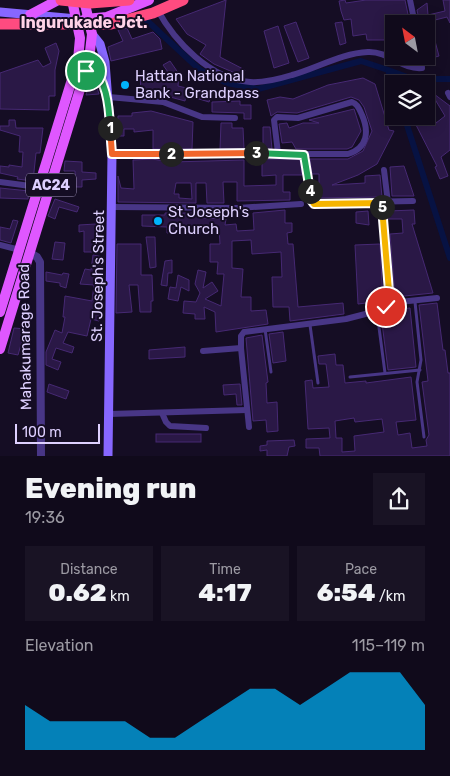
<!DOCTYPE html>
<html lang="en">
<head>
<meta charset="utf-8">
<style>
  :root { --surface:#100a1b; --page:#191324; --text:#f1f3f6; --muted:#9c9aa3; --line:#302b3a; --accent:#00b4fb }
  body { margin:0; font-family:Rubik,sans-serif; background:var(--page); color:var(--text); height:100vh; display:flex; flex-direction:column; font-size:19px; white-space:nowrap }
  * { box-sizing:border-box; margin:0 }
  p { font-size:16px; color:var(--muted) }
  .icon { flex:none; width:28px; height:28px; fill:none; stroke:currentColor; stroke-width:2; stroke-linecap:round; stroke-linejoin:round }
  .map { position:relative; height:456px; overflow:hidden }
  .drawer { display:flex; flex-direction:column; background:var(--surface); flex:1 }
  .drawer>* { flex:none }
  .needle { width:32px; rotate:328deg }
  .tools { position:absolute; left:385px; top:15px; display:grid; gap:10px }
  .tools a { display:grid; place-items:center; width:50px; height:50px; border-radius:0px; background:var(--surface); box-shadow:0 2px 12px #0003,0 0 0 1px var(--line); font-size:25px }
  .scale { position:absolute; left:15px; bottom:12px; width:85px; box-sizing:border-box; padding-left:5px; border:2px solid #ded0ff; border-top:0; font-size:14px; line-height:18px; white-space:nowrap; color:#ded0ff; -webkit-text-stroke:4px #150d24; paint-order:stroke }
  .pin { position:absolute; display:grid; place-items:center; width:42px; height:42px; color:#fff; margin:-21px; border:2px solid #fff; border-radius:50%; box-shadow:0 1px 5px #0007 }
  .km { position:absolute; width:25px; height:25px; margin:-12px; border-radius:50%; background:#222; color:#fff; font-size:14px; line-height:25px; text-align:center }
  .round { display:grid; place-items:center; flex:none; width:52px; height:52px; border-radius:0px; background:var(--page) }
  .overview { display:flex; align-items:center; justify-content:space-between; height:85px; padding:0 25px }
  h1 { font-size:28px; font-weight:800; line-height:38px }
  .metrics { display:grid; grid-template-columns:repeat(3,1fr); gap:8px; height:85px; padding:5px 25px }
  .metrics div { display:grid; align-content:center; border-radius:0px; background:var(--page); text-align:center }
  .metrics b { font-size:25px; font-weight:800 }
  .metrics small { font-size:14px; font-weight:400 }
  .metrics p { font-size:14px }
  .chart { height:140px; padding:10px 25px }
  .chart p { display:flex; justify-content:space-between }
  .chart svg { width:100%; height:90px; margin-top:5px; fill:var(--accent); opacity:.7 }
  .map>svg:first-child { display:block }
</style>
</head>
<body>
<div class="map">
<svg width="450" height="456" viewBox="0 0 450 456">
  <rect width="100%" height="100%" fill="#150d24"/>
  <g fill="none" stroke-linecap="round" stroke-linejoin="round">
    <g stroke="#071243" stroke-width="6">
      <polyline points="141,15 200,70 227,83 258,89 361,61 388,70 394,87"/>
      <polyline points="388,70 413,79 450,79"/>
      <polyline points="404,116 450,258"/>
    </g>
  </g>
  <g fill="#2a1846" stroke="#462973" fill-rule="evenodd">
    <polygon points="226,0 220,57 245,70 242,76 214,64 200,54 206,45 187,34 176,19"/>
    <polygon points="345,0 346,3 366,0 405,0 410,24 394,24 394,29 385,30 386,40 367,40 366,34 353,36 351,19 344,20 341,11 339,1"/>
    <polygon points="443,0 450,0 450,23 447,17 435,20 435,28 426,28 426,24 420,24 417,10 427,3 428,15 445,11"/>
    <polygon points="296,22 309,58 298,62 284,26"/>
    <polygon points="342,22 346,43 340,45 335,23"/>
    <polygon points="278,26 289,63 274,68 264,31"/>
    <polygon points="127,28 132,39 153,32 160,39 162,49 111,61 108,47 123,41 118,30"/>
    <polygon points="435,41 439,56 428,59 426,43"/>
    <polygon points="56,43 59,51 55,70 55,96 49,96 49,110 0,109 0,73 38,60 43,67 51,63 45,48"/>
    <polygon points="170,61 179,74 178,86 212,94 209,102 186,95 185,101 159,94 160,91 141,92 140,75 168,72 163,65"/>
    <polygon points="92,74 99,94 86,95"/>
    <polygon points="363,78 375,84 389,130 394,131 377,164 358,175 332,185 365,183 365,176 380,175 382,197 316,198 314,184 319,184 319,174 312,174 310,159 348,159 363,151 372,131 364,107 359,100 351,97 297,113 277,112 271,116 267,100 280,97 293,99 328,85"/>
    <polygon points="430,91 450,106 450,150 441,157 448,176 440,179 435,167 437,166 414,121 434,115 436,123 445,116"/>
    <polygon points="240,101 240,105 251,105 251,119 244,119 244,113 212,112 212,102"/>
    <polygon points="354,109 361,131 352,147 347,149 296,149 292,142 282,143 279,124 287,123 289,128 303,123 319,123 309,120"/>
    <polygon points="151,111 193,122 192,149 153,149 153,130 134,132 134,129 124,129 124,136 117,136 118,116 132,116 132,113"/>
    <polygon points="9,120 15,120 16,128 43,128 40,153 36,153 33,181 17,179 18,177 0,173 0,166 9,167 9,165 22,167 23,152 19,152 20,136 0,130 0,126 9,126"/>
    <polygon points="221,123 232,123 232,128 243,128 244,149 220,149"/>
    <polygon points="263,127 270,127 272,149 263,149"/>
    <path d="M152,159L171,162L244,160V186L276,185V175L262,176V159H300L302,175H283V192H290V200L237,201V182H223L224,203H207L206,183H196V203L118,202V176L121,188L134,189L133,160ZM176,183H191L192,199L179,198V194H174Z"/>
    <polygon points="65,161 82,162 82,172 96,173 96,179 82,180 82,187 76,187 75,171 64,171"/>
    <polygon points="404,166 414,196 392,196 390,167"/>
    <polygon points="0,188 29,191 28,199 0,198"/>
    <polygon points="55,199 79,207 77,212 59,207 55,219 48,216"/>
    <polygon points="285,210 285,223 292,223 292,232 287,233 288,244 293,244 298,307 343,303 344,314 290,321 289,307 273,307 272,277 282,277 281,252 252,254 251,240 232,241 232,268 243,269 241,297 251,297 251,311 266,310 268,324 216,332 215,312 204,307 205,319 195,319 195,314 183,313 184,301 196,302 200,293 195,284 198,270 206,272 203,288 212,282 218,291 205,299 221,306 224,274 217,274 218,262 210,262 210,244 220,244 219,227 201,227 201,233 167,233 167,227 142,226 142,215 165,215 165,213 202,213 202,218 226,219 225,225 236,224 237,231 254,230 253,213"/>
    <polygon points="414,210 415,224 412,224 433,293 395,297 390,234 403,233 402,219 388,219 388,211"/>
    <polygon points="368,211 369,225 356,223 356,212"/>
    <polygon points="13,220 18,221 11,243 0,240 0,227 10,229"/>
    <polygon points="96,224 95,252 84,252 84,231 79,232 79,225"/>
    <polygon points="146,237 155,237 156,267 150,268"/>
    <polygon points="55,242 65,243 63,260 52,259"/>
    <polygon points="117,244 141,244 141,275 152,275 153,301 151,301 151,312 140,312 138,285 129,285 132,312 116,313"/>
    <polygon points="380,244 383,301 358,304 355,245"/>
    <polygon points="93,255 103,257 99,321 91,319 87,336 68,332 63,343 74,347 72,353 56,348 52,359 61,362 58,370 46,365 46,352 55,330 62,333 65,317 63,317 65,296 92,301 94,285 80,284 85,269 91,270"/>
    <polygon points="172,260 172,273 168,273 167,286 161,285 165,261"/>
    <polygon points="46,272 62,275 63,273 69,274 66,288 60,286 60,283 46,281"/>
    <polygon points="178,275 189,280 189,291 181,287 178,301 168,299 170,287 176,288"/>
    <path d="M437,303L443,350H445L448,373H450V456H320L319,448H306V439L330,438L329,428L308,429L305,381L312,380L313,388L329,387L326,364H319L318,356L335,354L336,365H343L345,383L366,381V383L411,377L416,420L396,422L398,435L410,433L412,448L427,446L426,440L429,435L422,382L428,381L419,305ZM354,418L355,422L382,419L384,432L354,436L355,451L342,452V438H336L335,421Z"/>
    <polygon points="410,308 416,367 388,370 381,315 386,311"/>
    <polygon points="14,328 26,329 26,341 22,341 18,355 8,353"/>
    <polygon points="283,332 286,361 273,363 269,334"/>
    <polygon points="262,335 268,382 266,383 267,403 277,402 278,431 267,432 266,420 253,421 246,338"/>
    <polygon points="185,347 185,357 149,359 149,350"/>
    <polygon points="49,384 69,391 66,399 47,392"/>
    <polygon points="240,384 242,405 237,405 236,394 224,395 223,385"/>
    <rect x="156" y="434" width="45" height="8"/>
    <polygon points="294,440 295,446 289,447 287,456 267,456 267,450 260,451 260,446 267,445 267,441"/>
  </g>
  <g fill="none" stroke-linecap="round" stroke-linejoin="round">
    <g stroke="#483686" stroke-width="3">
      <polyline points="415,302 421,360 417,382 424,437"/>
      <polyline points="377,312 385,373"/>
      <polyline points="310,325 318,383"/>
      <polyline points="265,329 271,372"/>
      <polyline points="350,377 420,370"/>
    </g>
    <g stroke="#483686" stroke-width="6">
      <polyline points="410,0 415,24"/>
      <path d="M157,9C175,42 210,79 250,82C264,83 279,79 292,75C317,68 342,53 368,52C389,51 402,70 422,68L421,56"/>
      <polyline points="448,93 450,97"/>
      <polyline points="109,97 163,102 202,117 235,118"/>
      <path d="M112,154H348C368,148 369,131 362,115C359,109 358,104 352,102L298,118L277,117L274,120L278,153"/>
      <polyline points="304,155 311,200 314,203 413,201"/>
      <polyline points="384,170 388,203"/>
      <polyline points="0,182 38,187"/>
      <polyline points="382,203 390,303"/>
      <polyline points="113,207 238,208 301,204"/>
      <polyline points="0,245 20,250"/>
      <polyline points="203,351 241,348"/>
      <polyline points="162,413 166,422 170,426 206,428"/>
      <polyline points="109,414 247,410"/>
      <polyline points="249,427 241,348 241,336 244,332 346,319 377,311 390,303 437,298"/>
    </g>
    <polyline stroke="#483686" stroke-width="8" points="30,253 37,257 40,262 41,456"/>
    <g stroke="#8767ff" stroke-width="9">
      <polyline points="0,12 77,19"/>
      <polyline points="92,34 100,44 105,62 112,154 108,456"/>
      <polyline points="89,60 99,73 105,87"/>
    </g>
    <g stroke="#df57ff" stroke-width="10">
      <polyline points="30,15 58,0"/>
      <polyline points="85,19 107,17 149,0"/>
      <polyline points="0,312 78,60 80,38 72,0"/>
      <polyline points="0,349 89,60 92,34 84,0"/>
    </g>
    <g stroke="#ff4b80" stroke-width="11">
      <polyline points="61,0 90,3 129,0"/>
      <polyline points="0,24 111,24 153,13 183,0"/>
    </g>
  </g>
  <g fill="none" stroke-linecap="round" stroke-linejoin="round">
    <defs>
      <path id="split-1" d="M86,71L89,60C106,81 109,102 110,128"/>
      <polyline id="split-2" points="110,128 112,154 171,154"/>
      <polyline id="split-3" points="171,154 256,153"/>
      <polyline id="split-4" points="256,153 304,155 310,191"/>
      <polyline id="split-5" points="310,191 311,200 314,204 382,203 382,207"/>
      <polyline id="split-6" points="382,207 390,303 386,307"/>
    </defs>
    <use href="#split-1" stroke="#fff" stroke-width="10"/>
    <use href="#split-2" stroke="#fff" stroke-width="10"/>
    <use href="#split-3" stroke="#fff" stroke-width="10"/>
    <use href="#split-4" stroke="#fff" stroke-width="10"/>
    <use href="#split-5" stroke="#fff" stroke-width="10"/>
    <use href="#split-6" stroke="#fff" stroke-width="10"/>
    <use href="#split-1" stroke="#22a559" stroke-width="6"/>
    <use href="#split-2" stroke="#f0652b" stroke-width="6"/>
    <use href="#split-3" stroke="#f0652b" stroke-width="6"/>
    <use href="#split-4" stroke="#22a559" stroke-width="6"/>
    <use href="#split-5" stroke="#f5b400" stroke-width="6"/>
    <use href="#split-6" stroke="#f5b400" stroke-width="6"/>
  </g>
  <g fill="#00b4fb" stroke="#150d24" stroke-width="2">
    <circle cx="125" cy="85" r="5"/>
    <circle cx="158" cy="221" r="5"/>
  </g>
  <g text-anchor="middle" stroke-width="4" stroke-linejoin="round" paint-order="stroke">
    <rect fill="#150d24" stroke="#a296bd" stroke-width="1" x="26" y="173.5" width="50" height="23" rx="4"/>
    <g font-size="14" font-weight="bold" fill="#ded0ff">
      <text x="51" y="190">AC24</text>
    </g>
    <g font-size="15" fill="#ded0ff" stroke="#150d24" text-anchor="start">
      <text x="135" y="81">Hattan National<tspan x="135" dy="17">Bank - Grandpass</tspan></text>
      <text x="168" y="217">St Joseph's<tspan x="168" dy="17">Church</tspan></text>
    </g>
    <g font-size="15" fill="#ded0ff" stroke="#150d24">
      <text transform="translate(98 276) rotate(-89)" y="5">St. Joseph's Street</text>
      <text transform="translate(25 337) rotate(-91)" y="5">Mahakumarage Road</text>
    </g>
    <g font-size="16" font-weight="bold" fill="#ffd2e7" stroke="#150d24">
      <text x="84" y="28">Ingurukade Jct.</text>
    </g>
  </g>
</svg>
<div class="tools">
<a><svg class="needle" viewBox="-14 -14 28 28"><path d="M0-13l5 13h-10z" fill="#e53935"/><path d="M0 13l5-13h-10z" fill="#9c9aa3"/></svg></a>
<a><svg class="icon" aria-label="layers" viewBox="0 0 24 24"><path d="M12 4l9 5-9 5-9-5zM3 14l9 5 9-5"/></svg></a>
</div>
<div class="scale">100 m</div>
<div class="pin" style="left:86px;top:71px;background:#1e9e55"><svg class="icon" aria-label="arrive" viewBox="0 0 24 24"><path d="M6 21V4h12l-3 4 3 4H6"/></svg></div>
<div class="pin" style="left:386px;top:307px;background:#d93025"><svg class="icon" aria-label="check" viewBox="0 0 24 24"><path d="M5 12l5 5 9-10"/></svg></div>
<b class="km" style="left:110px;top:128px">1</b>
<b class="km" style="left:171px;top:154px">2</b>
<b class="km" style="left:256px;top:153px">3</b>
<b class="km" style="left:310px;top:191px">4</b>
<b class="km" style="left:382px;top:207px">5</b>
</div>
<section class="drawer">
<div class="overview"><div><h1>Evening run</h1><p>19:36</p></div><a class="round"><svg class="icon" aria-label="share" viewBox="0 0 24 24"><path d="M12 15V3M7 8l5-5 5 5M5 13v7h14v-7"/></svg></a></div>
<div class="metrics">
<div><p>Distance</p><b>0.62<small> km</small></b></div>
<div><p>Time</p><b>4:17</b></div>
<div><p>Pace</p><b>6:54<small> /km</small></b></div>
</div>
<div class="chart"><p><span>Elevation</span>115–119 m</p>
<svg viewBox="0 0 160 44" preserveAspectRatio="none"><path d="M0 44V22L10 30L20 30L30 30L40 30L50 38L60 38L70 30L80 22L90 14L100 14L110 22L120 14L130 6L140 6L150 6L160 22V44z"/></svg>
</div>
</section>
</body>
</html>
